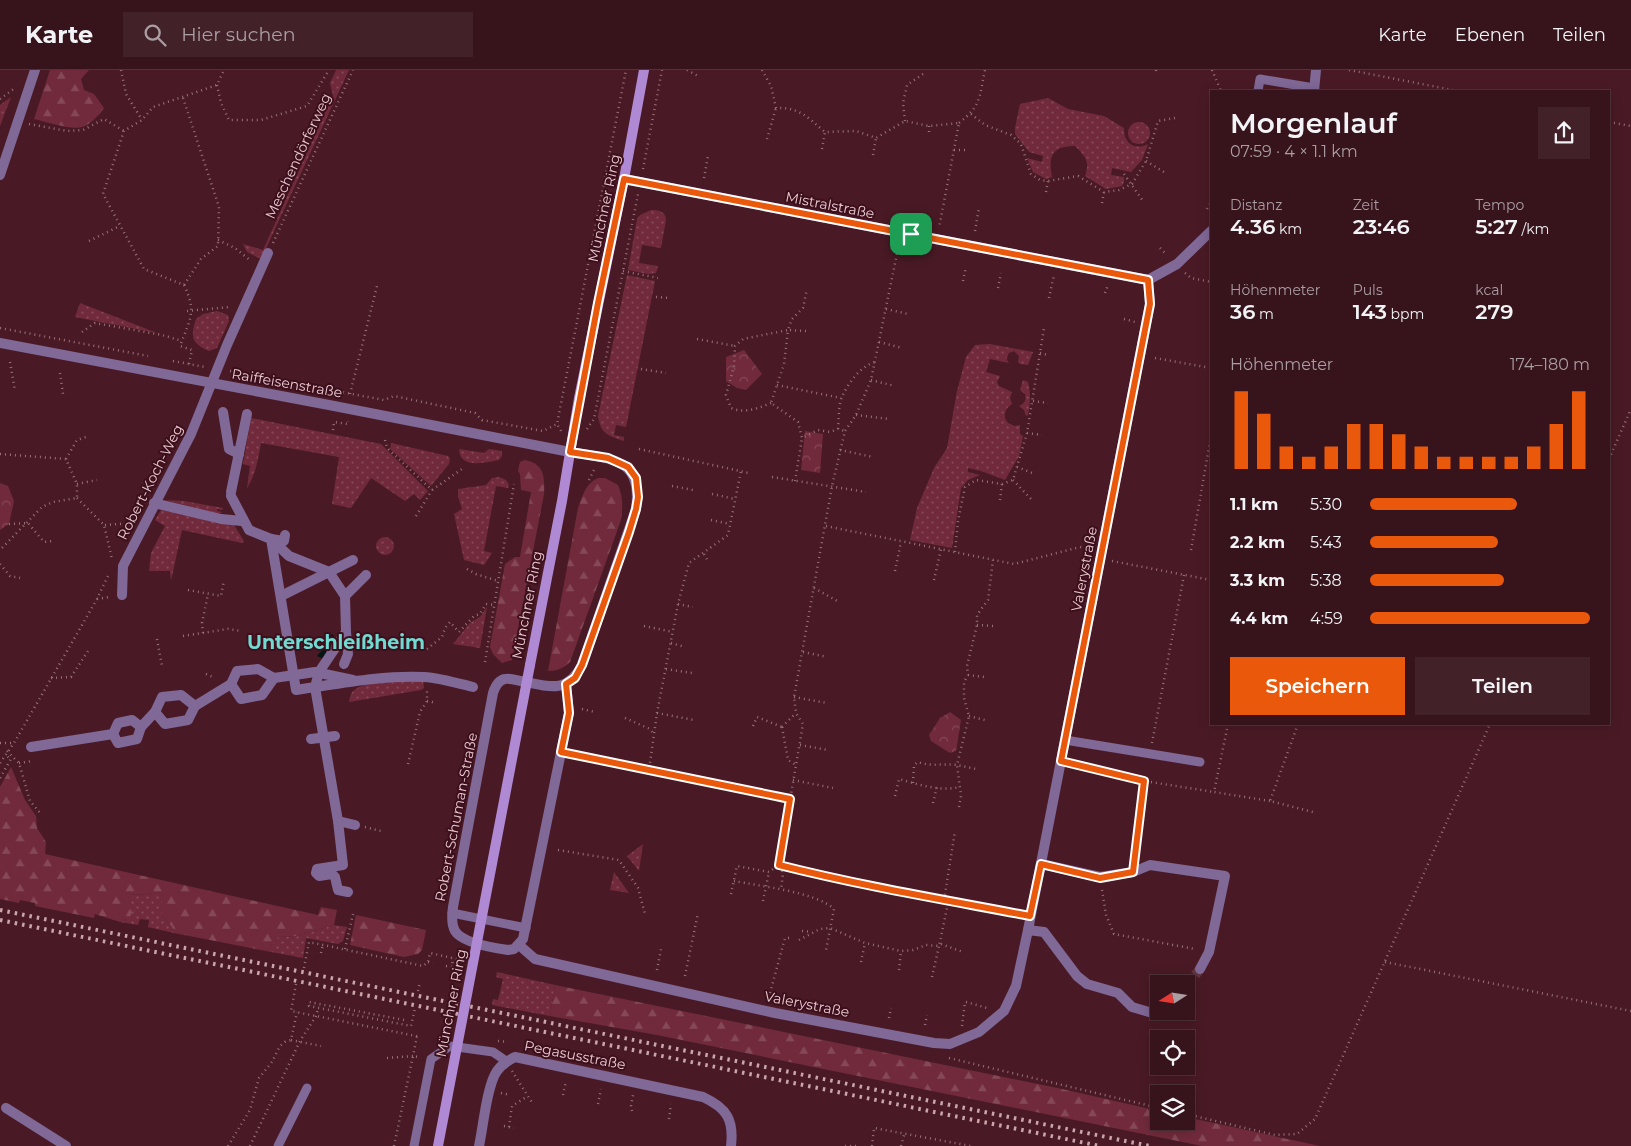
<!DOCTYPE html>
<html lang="de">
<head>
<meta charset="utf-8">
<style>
  :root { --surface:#37141c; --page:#422129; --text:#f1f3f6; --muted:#aa9ea3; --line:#51333b; --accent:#ea580c }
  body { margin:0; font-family:Montserrat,sans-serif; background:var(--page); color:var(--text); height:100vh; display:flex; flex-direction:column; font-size:19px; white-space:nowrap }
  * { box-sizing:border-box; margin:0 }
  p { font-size:16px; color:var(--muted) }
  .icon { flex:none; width:28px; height:28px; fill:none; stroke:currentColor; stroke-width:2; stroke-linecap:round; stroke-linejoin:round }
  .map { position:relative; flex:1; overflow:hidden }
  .details { position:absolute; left:1210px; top:20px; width:400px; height:635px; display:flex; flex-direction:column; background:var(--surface); border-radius:0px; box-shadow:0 2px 12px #0003,0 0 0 1px var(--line) }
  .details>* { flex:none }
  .needle { width:32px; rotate:258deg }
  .fabs { position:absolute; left:1150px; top:905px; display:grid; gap:10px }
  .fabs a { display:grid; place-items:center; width:45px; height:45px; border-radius:0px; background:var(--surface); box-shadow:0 2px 12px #0003,0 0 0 1px var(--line); font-size:25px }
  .pin { position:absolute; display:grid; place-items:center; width:42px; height:42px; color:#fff; margin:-21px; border-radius:10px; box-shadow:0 2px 8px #0006 }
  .round { display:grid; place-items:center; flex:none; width:52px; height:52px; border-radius:0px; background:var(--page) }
  .headline { display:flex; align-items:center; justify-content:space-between; height:85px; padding:0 20px }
  h1 { font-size:28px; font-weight:600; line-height:38px }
  .figures { display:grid; grid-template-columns:repeat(3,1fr); gap:8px; height:85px; padding:5px 20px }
  .figures div { display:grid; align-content:center }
  .figures b { font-size:21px; font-weight:600 }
  .figures small { font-size:14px; font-weight:400 }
  .figures p { font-size:14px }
  .chart { height:140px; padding:10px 20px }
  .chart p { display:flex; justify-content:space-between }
  .chart svg { width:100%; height:90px; margin-top:5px; stroke:var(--accent); stroke-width:6 }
  .action { display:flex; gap:10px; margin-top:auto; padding:10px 20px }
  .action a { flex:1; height:58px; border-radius:0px; background:var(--accent); color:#fff; font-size:20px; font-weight:600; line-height:58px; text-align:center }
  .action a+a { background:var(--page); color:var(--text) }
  ul { padding:0 20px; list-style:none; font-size:16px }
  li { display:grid; grid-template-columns:80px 60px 1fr; align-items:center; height:38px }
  li i { height:12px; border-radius:6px; background:var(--accent) }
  header { display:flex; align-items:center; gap:30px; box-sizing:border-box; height:70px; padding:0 25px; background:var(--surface); border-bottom:1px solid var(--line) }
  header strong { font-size:24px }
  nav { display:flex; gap:28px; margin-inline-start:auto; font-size:18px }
  .search { width:350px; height:45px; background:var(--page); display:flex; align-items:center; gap:12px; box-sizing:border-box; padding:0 18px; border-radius:0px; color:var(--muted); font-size:19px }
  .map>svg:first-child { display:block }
</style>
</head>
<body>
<header>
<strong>Karte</strong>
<div class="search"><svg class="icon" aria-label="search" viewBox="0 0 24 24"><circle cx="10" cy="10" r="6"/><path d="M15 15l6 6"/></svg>Hier suchen</div>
<nav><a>Karte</a><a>Ebenen</a><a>Teilen</a></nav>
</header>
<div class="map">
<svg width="1631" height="1076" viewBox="0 0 1631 1076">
  <defs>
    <pattern id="grass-dots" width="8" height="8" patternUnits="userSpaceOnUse" patternTransform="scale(1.25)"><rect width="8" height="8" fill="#712a3c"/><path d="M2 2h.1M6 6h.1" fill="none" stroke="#854857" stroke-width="1.8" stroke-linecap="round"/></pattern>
    <pattern id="forest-firs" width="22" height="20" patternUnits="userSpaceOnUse" patternTransform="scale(1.25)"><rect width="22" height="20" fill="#712a3c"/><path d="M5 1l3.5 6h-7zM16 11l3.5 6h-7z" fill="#854857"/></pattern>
    <pattern id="park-crowns" width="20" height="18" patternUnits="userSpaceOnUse" patternTransform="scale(1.25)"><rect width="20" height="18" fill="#712a3c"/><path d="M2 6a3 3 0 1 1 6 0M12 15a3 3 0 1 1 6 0" fill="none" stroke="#854857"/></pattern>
    <pattern id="water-waves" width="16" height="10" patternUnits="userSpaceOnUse" patternTransform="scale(1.25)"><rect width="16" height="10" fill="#061514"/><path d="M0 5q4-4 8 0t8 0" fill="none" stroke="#2a3635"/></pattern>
  </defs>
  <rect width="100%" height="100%" fill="#491a25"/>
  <g fill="url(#grass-dots)">
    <polygon points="336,0 349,0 261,189 247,182 243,174 263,180 333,25 330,13"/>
    <polygon points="11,27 0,56 0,35"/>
    <path d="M1048,28L1068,39L1104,46L1124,58C1123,73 1135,81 1148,74L1142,90L1131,102L1112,98L1111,105L1124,107V112L1122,116L1106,119L1085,106C1090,91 1086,87 1075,76C1052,76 1048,86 1052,107L1046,109L1033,102L1027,88L1042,92L1043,86L1029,82L1015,64V58L1020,34Z"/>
    <circle cx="1139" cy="63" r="11"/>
    <path d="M651,140C658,140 666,141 666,150L661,178L642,175L639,193L658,196L656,203L648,204L628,200L637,149L640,145Z"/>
    <path d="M627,205L655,211L626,357L616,355L614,365L624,367V371C607,365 601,364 598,346Z"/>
    <polygon points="80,233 157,263 75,247"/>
    <path d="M217,241L228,245L229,251L217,278L209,281C192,274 190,267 196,249L203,244Z"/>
    <path d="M990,274L1033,282L1028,295L1020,294L1018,292L1019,286L1014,281L1009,283L1007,287V290L1009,293L990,289L986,302L1000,306L997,312L999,316L1012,322L1010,328L1012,334C1005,339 1002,346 1008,353L1015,356L1020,355V364L1023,366L1019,386L1005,410L981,401L968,398V402L980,405L968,410L961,418L952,478L910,470L917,438L934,398L947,378L957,321L966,287L975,275Z"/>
    <path d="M1023,310L1028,312C1031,324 1030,333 1028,345L1026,346L1024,340L1019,336C1024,334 1027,330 1025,324L1020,320Z"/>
    <path d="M251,348L381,374L428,421L420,430L414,424L405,431L371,408L351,438L332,434L339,387L261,373C258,389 256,404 247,418L250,396L243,394Z"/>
    <polygon points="391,373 448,386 450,389 449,394 431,416 390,379"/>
    <path d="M459,379L484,383L489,379L502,381V386L499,390C486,392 460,400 459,379Z"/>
    <polygon points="499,407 506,410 509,415 508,418 496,416 484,481 492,483 484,495 464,490 454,444 462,439 458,426 458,419 486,415 492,408"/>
    <polygon points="165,430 184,431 223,438 222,440 217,439 217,441 222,442 219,444"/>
    <polygon points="161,440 234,455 244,471 242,473 182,460 171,511 170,501 149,501 151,483 165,456 155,450"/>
    <circle cx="385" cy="476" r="9"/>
    <polygon points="487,537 480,578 453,574 470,553 480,547"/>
    <path d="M423,609L424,618L421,620L349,632C350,628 350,624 353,621C366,609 406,610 423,609Z"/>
    <polygon points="643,774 639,801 627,786"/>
    <polygon points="614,802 629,823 610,820"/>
    <polygon points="158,823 162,826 162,846 172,857 174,863 148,857 149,850 140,849 138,855 120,852 130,847 128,829 130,825"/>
    <polygon points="334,855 347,857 343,871 338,874 306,868 303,888 266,881 278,867 297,866"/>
    <polygon points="497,902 555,915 550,946 492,935 493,929 498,930 503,909 496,907"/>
  </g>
  <g fill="url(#forest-firs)">
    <path d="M50,0H89L81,9L84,20L94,24L104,38C99,45 90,55 82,57C71,60 46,52 34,49Z"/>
    <path d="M525,390C544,394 545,406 544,424L512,590L502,593L493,584L490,577L505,494L515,487H520L531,422L521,420L520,404L518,401L520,392Z"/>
    <path d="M598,408H605L618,415C623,427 623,438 621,450L570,592C564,598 557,601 548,601L578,438C583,425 585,414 598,408Z"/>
    <polygon points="11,697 25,730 36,746 37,758 46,772 45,784 318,845 321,837 337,840 334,855 297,866 278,867 266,881 174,863 172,857 162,846 162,826 158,823 130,825 128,829 132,842 130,847 120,852 95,844 94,848 35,836 35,833 20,830 19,833 0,829 0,717"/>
    <polygon points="356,845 426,860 422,880 418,884 404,887 350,875"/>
    <polygon points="555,915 1062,1019 1159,1041 1159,1051 1186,1051 1186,1047 1320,1076 1202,1076 657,965 550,946"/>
  </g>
  <g fill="url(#park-crowns)">
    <polygon points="744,280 762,304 746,320 737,318 726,311 726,287"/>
    <polygon points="805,361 823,364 820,403 801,400"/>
    <polygon points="0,413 8,416 14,431 9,454 0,460"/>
    <polygon points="950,642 961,650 956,681 950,683 931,671 929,665 940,648"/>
  </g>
  <polygon fill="url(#water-waves)" points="332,564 334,566 323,589 317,586"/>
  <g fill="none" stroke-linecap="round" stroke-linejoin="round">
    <polyline stroke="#61343e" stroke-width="10" stroke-dasharray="10 5" stroke-linecap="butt" points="1186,917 1200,899"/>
    <g stroke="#987179" stroke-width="2.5" stroke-dasharray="1 4" stroke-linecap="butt">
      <polyline points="121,0 126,24 142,50"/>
      <polyline points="687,0 698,6"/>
      <path d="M762,0L771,16L776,38C800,37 808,48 825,62L856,61L876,68L905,51L929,56L959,53L939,158"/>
      <polyline points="1156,0 1157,4"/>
      <polyline points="1212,0 1221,21"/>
      <polyline points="1349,0 1458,21"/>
      <polyline points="217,15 221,33 229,50 261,50 307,36 329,0"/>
      <polyline points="183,28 219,137 218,176 201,189 184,215"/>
      <polyline points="0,29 15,18"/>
      <polyline points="971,44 985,55 1011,65 1021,74 1031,104 1040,110 1048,111 1078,106 1104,122 1119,120 1132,114 1146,91 1158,51 1175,48"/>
      <polyline points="905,51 903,33 907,15 923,4"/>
      <polyline points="1609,52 1631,56"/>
      <path d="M959,53C982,35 979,27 985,0"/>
      <polyline points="29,54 67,61 83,60 104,49 124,61"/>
      <polyline points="929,56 929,64"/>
      <polyline points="767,69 776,38"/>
      <polyline points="822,79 825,62"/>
      <polyline points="954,80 967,80"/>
      <polyline points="873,85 876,68"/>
      <polyline points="1146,91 1164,102"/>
      <polyline points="643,99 662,0"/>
      <polyline points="1124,104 1143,131"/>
      <polyline points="704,108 708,86"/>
      <polyline points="1046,122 1048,111"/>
      <polyline points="1102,133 1104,122"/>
      <polyline points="1207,139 1211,132"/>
      <polyline points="975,161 979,138"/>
      <polyline points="218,170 235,178 251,191"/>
      <polyline points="89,171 120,156"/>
      <polyline points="273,173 353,0"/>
      <path d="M899,174L871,310L856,345L845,361L832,416L794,627L796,643L803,654L779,795C859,815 939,829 1019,844"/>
      <polyline points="1160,178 1167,185"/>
      <polyline points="623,201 658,208"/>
      <polyline points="1185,203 1191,208 1211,212"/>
      <polyline points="963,211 966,197"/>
      <polyline points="998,218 1001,203"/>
      <polyline points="1105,223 1108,215"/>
      <polyline points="656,227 671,228"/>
      <polyline points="1049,228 1054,205"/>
      <polyline points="886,239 908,244"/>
      <polyline points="187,241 230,237"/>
      <polyline points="1124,249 1135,252"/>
      <polyline points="0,258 148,286"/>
      <polyline points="806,261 788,260 792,249 803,238 807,219"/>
      <polyline points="82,262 95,253 162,265 182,271"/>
      <polyline points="697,269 735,276"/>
      <polyline points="879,272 902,278"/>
      <polyline points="1040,283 1048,285"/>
      <polyline points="1155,288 1211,298"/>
      <polyline points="173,291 205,297"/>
      <polyline points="10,292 15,321"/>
      <path d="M189,294L192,280L180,276C190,249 197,242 184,215L144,199L103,124L124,61L142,50L153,37L217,15L224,0"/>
      <polyline points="641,299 666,303"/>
      <polyline points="230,301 384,330 394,326 475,343 482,350 543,361 557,354"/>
      <polyline points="60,303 63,324"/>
      <polyline points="871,310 895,316"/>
      <polyline points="777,315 841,328"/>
      <polyline points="350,324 377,216"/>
      <polyline points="1033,331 1048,333"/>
      <path d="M771,333C759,338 745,344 731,338L726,325L734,296L735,276L743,269L788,260L784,294L771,333L798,352L802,368L818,360L830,362L838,359L845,361"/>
      <polyline points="856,345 889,349"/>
      <polyline points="587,359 594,349 638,124"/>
      <path d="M838,359C839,350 838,336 842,327C848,313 861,296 875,292"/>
      <polyline points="333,360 334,352 348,354 348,351"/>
      <polyline points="561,361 557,354 626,0"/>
      <polyline points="1027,363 1042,365"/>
      <polyline points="385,370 387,378 432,420 462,399"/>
      <polyline points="639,379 749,403"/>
      <polyline points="840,380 873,387"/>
      <polyline points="0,384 66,389 77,414 77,428 53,432 42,437 0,480"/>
      <polyline points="66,389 77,370 89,366"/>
      <polyline points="1609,389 1631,339"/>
      <polyline points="1017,397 1035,404"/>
      <polyline points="772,407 866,422"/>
      <polyline points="589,410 595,398"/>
      <polyline points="1013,410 1031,429"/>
      <polyline points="795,411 802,368"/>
      <polyline points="77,414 97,410"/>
      <polyline points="672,416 693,420"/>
      <polyline points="712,424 735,429"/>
      <polyline points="77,428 104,455 112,489"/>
      <polyline points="1000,430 1002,414"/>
      <polyline points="416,446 432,420"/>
      <polyline points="711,450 730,454"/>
      <polyline points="9,454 28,453 44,472 53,471"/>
      <polyline points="105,455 132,453"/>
      <polyline points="826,456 1014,494 1080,477 1090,480"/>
      <polyline points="1191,480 1211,366"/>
      <polyline points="955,482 958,451 965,417 976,410 1002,414 1013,410 1027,363 1044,258"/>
      <polyline points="704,484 708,491"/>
      <polyline points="1112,491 1211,510"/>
      <polyline points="0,494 10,506 20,508"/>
      <polyline points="467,499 476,504 498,511"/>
      <polyline points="895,501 901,472"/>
      <polyline points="934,510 941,479"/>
      <polyline points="814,518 839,532"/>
      <polyline points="188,520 221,526 224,510"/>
      <polyline points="97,529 110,527"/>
      <polyline points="678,534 693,537"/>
      <polyline points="977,555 994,556"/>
      <polyline points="644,556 673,562"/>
      <polyline points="203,563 202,553 208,524"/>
      <polyline points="183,566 228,559 241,561"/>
      <polyline points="157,569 162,596"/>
      <polyline points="671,573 685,577"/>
      <polyline points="427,579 442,567 445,558 450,552 459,562 474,546 480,544 486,534 495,535"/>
      <polyline points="803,582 827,587"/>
      <polyline points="485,592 514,414"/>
      <polyline points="666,599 692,603"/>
      <polyline points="206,604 215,608"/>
      <polyline points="968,605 984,607"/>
      <polyline points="51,608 71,607 88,581"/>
      <polyline points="794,627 827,633"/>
      <polyline points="427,631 436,633"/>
      <polyline points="582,639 595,642"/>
      <polyline points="657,643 694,650"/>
      <polyline points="969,646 985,650"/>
      <polyline points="625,648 650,659 653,663"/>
      <polyline points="1228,654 1214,722 1270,731"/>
      <polyline points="1298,654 1270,731 1313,742"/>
      <polyline points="753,656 757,647 782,657"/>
      <polyline points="782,657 788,690 796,695"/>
      <polyline points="782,657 796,643"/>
      <polyline points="0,673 13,673"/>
      <polyline points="1152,673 1184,505"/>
      <polyline points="800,675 828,680"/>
      <polyline points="7,681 19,693 30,731 41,744"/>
      <polyline points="573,684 649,700 657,643 678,534 689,493 728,465 741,401"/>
      <polyline points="0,693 14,673 97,529 109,504"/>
      <polyline points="19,693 33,691"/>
      <polyline points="408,694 420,642 427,631 427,619"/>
      <polyline points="1073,694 1144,711 1214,722"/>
      <polyline points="649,700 790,729"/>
      <polyline points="0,708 11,689 5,685"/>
      <polyline points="793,710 833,718"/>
      <path d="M913,713L914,695L918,692C931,697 943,693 957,695L969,646L964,628V612L968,605L967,596L977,555V545L988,530L993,490"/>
      <path d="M895,726L899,709C917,714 940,722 959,717"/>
      <polyline points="933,733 937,717"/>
      <polyline points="959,737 961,726 957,695 976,699"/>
      <polyline points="365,757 381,761"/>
      <polyline points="558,780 619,790 638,818 645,844"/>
      <polyline points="1135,788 1144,711"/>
      <path d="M734,811C759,816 816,822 834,839L826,880"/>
      <polyline points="1102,820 1106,845 1114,864 1195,879"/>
      <polyline points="731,824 737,796 769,802 779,795 783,803 781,820"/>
      <polyline points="763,831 769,802"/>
      <polyline points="802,861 812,862"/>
      <polyline points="799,870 820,859 830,858 865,873 901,881 913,880 926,875 939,876 947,838 945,824 955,761"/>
      <polyline points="941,874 963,882"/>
      <polyline points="345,879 353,844"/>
      <polyline points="321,883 323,874"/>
      <polyline points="428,892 433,893"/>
      <polyline points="861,892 865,873"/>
      <polyline points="1385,892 1631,941"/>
      <polyline points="446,896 452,897 453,888"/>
      <polyline points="304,898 309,872 423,896 428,892 430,883 461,890"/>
      <polyline points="657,900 661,879"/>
      <polyline points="899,900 901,881"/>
      <polyline points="685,906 698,843"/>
      <polyline points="932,907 939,876"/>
      <polyline points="296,914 291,941 421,967"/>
      <polyline points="418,921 420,912"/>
      <polyline points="770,923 785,868 789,868"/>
      <polyline points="966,932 987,938"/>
      <polyline points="889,948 891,938"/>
      <polyline points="404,950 309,932 309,936 411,956 415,938"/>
      <polyline points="925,955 927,945"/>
      <polyline points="962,956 965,932"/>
      <polyline points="291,970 321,976"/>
      <polyline points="498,971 508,972"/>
      <polyline points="387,988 413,986 417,966"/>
      <polyline points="949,988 1159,1038"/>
      <polyline points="512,1001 533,1034"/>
      <polyline points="501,1023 510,1025"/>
      <polyline points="563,1025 566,1011"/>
      <polyline points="598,1034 601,1019"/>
      <polyline points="632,1041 631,1036 633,1025"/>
      <polyline points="1186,1044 1275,1065 1297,1064 1315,1049 1490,654"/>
      <polyline points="669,1049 671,1034"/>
      <polyline points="504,1056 514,1058"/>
      <polyline points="509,1057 512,1036 528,1026"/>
      <polyline points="228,1076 250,1040 259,1008 272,992 280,976 285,972 291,970 297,942"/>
      <polyline points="250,1076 300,971 316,946 318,939"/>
      <polyline points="394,1076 413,986 419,987"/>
      <polyline points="845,1076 857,1076"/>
      <polyline points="872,1076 874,1058 971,1076"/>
      <polyline points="901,1076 904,1065"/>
    </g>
    <g stroke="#806897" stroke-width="9">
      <polyline points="1258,21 1260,9 1314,18"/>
      <polyline points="1065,670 1200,692"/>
      <polyline points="452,843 526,858"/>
      <polyline points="278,1076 307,1018"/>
      <polyline points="414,1076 431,989 450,976 493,982 506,991"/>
    </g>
    <g stroke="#806897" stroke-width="10">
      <polyline points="223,342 229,379 239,384"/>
      <polyline points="231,422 247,344"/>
      <path d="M231,426L249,460L271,469L296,620C338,614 381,605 424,607C440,608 457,613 473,617"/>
      <polyline points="154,433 221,449 242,451"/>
      <polyline points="271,469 289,486 329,502 345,526 346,562 319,602 315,617 338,751 343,795 317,799 316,803 319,806 332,804 335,807 338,820 348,822"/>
      <polyline points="271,469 284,471 285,465"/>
      <polyline points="281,526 353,490"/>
      <polyline points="345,526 366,505"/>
      <polyline points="344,594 348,584 346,562"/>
      <polyline points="231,614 241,629 262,625 274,608"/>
      <polyline points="155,642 165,654 188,650 195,636"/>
      <polyline points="113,664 118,673 137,669 141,657"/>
      <polyline points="311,669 335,666"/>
      <polyline points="31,677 113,664 118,653 132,650 141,657 155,642 162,627 181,625 195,636 231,614 237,601 258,599 274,608 315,602 353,610"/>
      <polyline points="338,751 355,755"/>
    </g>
    <g stroke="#806897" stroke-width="10">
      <polyline points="1314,21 1316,0"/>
      <polyline points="0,105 35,0"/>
      <polyline points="624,109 1148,210"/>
      <polyline points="1148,210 1177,194 1211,161"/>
      <polyline points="122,525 123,496 191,364 227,275 268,183"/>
      <path d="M566,614L569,643L523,869L514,879L508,880C494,878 462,873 455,861C451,854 452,844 453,837L493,623C495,617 498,610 505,609C509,608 516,610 521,611C548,616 566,625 582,595L636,439C643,387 611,389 570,382"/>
      <polyline points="1041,794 1100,807 1133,802 1150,795 1225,806 1209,882 1200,899"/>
      <polyline points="1028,860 1044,862 1077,906 1087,914 1118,923 1132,937 1149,942 1159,941"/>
      <polyline points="519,875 535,889 775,943 934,973 950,974 979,962 1004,941 1016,916 1028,860 1150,234 1148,210"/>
      <polyline points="6,1038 66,1076"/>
      <path d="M479,1076C483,1058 487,1015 497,1001C502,994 507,991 515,987L703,1027C727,1038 734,1050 731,1076"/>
    </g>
    <polyline stroke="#806897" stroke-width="10" points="0,273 329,335 570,382"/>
    <polyline stroke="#b089d4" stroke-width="10" points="530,595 562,431 579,328 624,109 644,0"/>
    <g stroke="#c8a6ac" stroke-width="4" stroke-dasharray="2.5 5" stroke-linecap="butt">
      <polyline points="0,840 1150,1076"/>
      <polyline points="0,850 1100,1076"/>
    </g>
    <polyline stroke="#b089d4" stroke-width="10" points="438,1076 530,595"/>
  </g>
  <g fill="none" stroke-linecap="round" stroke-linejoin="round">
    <defs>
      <path id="route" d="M624,109L1148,210L1150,234L1061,691L1144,711L1133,802L1100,808L1041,794L1030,846C946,830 862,816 779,795L790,729L561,682L569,643L566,614L575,608L582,595L629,462L636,439L638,427L636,408L628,397L608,388L570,382L598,233Z"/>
    </defs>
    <use href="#route" stroke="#fff" stroke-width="10"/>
    <use href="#route" stroke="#ea580c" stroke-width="6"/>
  </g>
  <g text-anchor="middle" stroke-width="4" stroke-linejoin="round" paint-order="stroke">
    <g font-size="14" fill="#e9cacf" stroke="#3d0f1c">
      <text transform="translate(298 86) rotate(-65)" y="5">Meschendörferweg</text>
      <text transform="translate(830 135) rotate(11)" y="5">Mistralstraße</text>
      <text transform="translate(604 138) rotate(-78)" y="5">Münchner Ring</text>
      <text transform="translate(287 313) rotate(10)" y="5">Raiffeisenstraße</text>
      <text transform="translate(150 412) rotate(-63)" y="5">Robert-Koch-Weg</text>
      <text transform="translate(1084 499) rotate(-79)" y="5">Valerystraße</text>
      <text transform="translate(527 535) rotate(-79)" y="5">Münchner Ring</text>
      <text transform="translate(456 747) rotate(-79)" y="5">Robert-Schuman-Straße</text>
      <text transform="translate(451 933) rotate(-79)" y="5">Münchner Ring</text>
      <text transform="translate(807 934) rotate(11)" y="5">Valerystraße</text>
      <text transform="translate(575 985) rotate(11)" y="5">Pegasusstraße</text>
    </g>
    <g font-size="19" font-weight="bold" fill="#71dbd1" stroke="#3d0f1c">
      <text x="336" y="579">Unterschleißheim</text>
    </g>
  </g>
</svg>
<div class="fabs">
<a><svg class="needle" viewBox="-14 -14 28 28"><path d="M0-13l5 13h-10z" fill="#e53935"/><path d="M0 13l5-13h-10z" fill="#aa9ea3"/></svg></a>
<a><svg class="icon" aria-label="locate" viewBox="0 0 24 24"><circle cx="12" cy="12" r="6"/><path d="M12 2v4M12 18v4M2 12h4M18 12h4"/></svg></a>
<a><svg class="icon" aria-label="layers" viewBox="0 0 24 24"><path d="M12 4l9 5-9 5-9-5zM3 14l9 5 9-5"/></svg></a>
</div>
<div class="pin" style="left:911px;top:164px;background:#1e9e55"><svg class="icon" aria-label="arrive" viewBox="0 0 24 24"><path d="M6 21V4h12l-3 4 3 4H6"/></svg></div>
<section class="details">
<div class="headline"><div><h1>Morgenlauf</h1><p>07:59 · 4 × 1.1 km</p></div><a class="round"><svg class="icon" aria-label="share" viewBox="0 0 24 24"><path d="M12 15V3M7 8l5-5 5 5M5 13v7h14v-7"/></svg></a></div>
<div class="figures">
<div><p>Distanz</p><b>4.36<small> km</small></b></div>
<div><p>Zeit</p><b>23:46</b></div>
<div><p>Tempo</p><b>5:27<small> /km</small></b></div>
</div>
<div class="figures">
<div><p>Höhenmeter</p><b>36<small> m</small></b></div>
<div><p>Puls</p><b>143<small> bpm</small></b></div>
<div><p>kcal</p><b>279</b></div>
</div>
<div class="chart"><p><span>Höhenmeter</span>174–180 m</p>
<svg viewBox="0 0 160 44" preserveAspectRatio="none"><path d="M5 44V6M15 44V17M25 44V33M35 44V38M45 44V33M55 44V22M65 44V22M75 44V27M85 44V33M95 44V38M105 44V38M115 44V38M125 44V38M135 44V33M145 44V22M155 44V6"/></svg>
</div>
<ul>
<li><b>1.1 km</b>5:30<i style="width:67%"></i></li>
<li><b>2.2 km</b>5:43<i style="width:58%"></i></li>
<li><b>3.3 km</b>5:38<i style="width:61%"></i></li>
<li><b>4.4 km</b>4:59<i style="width:100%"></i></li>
</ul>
<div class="action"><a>Speichern</a><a>Teilen</a></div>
</section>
</div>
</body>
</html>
